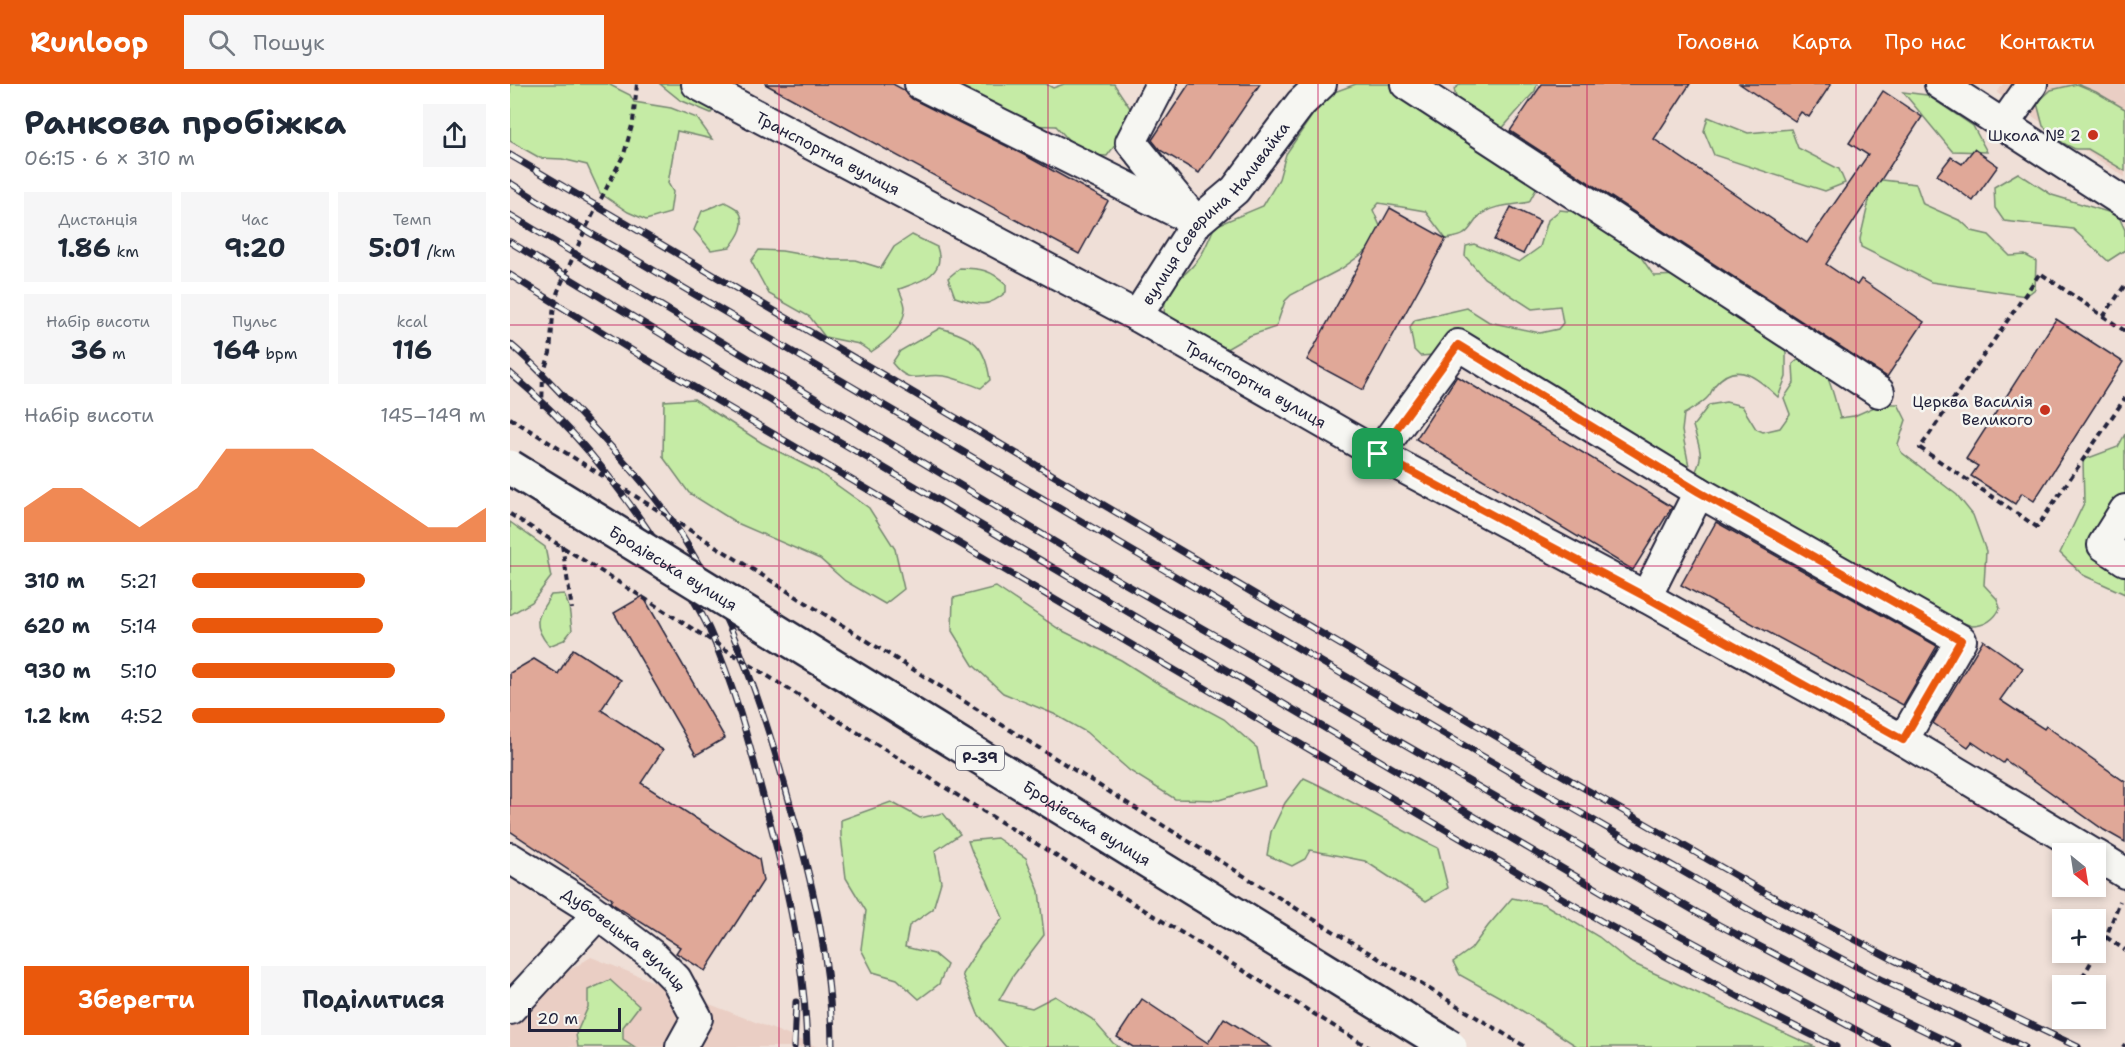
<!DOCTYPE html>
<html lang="uk">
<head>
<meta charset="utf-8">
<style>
  :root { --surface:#fff; --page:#f6f6f7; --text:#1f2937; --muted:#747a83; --accent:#ea580c }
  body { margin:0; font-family:"Shantell Sans",sans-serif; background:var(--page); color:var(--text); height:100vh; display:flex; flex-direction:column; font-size:22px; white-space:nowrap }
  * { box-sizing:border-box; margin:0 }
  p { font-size:20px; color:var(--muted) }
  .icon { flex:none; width:33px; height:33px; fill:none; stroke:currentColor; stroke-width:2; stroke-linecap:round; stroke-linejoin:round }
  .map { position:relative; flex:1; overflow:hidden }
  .sheet { display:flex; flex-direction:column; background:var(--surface); width:510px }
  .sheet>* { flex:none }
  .needle { width:39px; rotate:150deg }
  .controls { position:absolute; left:1542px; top:759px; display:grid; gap:12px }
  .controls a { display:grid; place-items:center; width:54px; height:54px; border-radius:0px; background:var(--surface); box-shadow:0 3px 9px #0003; font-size:30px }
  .scale { position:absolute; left:18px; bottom:15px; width:93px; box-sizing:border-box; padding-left:6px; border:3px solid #22223b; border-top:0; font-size:16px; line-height:21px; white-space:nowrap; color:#22223b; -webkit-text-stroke:4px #f6f6f2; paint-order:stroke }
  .pin { position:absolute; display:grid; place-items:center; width:51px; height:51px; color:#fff; margin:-26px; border-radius:12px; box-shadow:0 3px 9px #0006 }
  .round { display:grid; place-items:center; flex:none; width:63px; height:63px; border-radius:0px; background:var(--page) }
  .summary { display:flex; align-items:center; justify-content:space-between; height:102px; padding:0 24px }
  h1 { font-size:33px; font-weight:700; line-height:45px }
  .stats { display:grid; grid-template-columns:repeat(3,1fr); gap:9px; height:102px; padding:6px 24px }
  .stats div { display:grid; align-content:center; border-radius:0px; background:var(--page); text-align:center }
  .stats b { font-size:26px; font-weight:700 }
  .stats small { font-size:16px; font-weight:400 }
  .stats p { font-size:16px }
  .chart { height:168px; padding:12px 24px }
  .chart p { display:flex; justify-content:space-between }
  .chart svg { width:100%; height:108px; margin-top:6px; fill:var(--accent); opacity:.7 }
  .button { display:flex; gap:12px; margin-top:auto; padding:12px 24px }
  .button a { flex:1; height:69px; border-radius:0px; background:var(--accent); color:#fff; font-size:24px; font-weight:700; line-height:69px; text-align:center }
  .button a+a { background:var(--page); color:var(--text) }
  ul { padding:0 24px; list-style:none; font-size:20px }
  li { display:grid; grid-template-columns:96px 72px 1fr; align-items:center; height:45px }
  li i { height:15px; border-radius:8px; background:var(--accent) }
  header { display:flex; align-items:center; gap:36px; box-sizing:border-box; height:84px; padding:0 30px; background:var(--accent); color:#fff }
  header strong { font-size:28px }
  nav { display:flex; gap:33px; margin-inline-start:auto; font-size:21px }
  .search { width:420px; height:54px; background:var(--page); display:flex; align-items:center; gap:15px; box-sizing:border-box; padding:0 21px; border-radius:0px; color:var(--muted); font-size:22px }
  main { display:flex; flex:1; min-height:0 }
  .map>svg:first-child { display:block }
</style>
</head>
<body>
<header>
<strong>Runloop</strong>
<div class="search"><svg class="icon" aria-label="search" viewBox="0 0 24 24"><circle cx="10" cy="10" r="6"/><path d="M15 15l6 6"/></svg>Пошук</div>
<nav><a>Головна</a><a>Карта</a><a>Про нас</a><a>Контакти</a></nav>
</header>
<main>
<section class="sheet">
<div class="summary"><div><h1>Ранкова пробіжка</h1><p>06:15 · 6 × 310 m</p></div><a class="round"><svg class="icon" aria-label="share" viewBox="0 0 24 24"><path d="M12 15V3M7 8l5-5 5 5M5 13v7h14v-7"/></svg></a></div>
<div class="stats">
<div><p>Дистанція</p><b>1.86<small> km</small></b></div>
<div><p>Час</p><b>9:20</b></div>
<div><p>Темп</p><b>5:01<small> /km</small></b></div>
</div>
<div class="stats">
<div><p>Набір висоти</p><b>36<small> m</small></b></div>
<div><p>Пульс</p><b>164<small> bpm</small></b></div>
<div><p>kcal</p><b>116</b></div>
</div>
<div class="chart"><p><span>Набір висоти</span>145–149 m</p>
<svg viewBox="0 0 160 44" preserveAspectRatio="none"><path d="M0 44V30L10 22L20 22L30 30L40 38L50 30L60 22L70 6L80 6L90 6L100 6L110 14L120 22L130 30L140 38L150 38L160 30V44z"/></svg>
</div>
<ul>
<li><b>310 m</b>5:21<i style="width:59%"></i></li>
<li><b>620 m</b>5:14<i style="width:65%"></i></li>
<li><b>930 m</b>5:10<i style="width:69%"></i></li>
<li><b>1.2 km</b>4:52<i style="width:86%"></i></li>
</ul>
<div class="button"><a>Зберегти</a><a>Поділитися</a></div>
</section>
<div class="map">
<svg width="1615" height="963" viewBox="0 0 1615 963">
  <rect width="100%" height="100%" fill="#efdfd7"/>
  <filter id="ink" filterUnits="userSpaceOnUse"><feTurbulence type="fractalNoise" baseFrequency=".0167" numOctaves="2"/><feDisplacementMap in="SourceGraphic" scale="12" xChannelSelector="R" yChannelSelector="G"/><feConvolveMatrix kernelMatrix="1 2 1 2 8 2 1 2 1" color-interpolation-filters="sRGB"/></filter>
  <g filter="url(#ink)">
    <g fill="#eacec4">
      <polygon points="1493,0 1615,0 1615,93 1487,9"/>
      <polygon points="81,873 308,963 0,963 0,923"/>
    </g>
    <g fill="#c5eba5" stroke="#748670" stroke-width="1.5">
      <polygon points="0,0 98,0 120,11 124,18 161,24 187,34 202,55 167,47 158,99 163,108 160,129 136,136 118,128 90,109 77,81 52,75 30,74 0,57"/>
      <polygon points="150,0 201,0 209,19 201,29 170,16"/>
      <polygon points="440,0 536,0 543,4 554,0 604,0 620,24 615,48 597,72 572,71 546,42 500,41"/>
      <path d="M846,0H919L950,30L944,5L951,0H1027L1025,7L990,47L1034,81L1025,107L1019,118C1003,122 987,120 973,129C965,134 962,145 954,150C950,153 941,154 936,155L915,127L869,119L863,126L873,149L870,157L831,185L781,211L775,217L766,243L739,252L713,267L700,256L655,241C650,195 670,202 690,173C696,164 700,152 705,142L753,122L769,95L776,70L816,11Z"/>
      <polygon points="1567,0 1586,8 1615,25 1615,87 1578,65 1565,65 1553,59 1533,42 1527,19 1541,6"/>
      <polygon points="1393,8 1417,11 1463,42 1477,68 1442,67"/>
      <polygon points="1198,33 1238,49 1281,45 1288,64 1329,85 1335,99 1315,107 1204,71 1194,47"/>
      <polygon points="1508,89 1542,111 1608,131 1615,146 1615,166 1598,177 1563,145 1494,137 1485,124 1484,103"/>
      <polygon points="1364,95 1406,100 1413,120 1451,137 1462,147 1479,151 1500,172 1515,171 1526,177 1525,205 1516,212 1421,198 1351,163 1350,155"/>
      <path d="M215,118C218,120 225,123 228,126C238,139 228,153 220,163L201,166L184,146L192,127Z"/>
      <path d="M1050,126L1083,130L1124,163L1144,192L1174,191L1276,250V293L1268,313C1250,296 1227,274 1205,301C1202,305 1201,310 1198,313C1192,320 1182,325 1174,330L1172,347L1179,382L1159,397L937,270L910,272L904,266L900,243L905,236L957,224L979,238L1030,249L1048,245L1053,239L1050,222L1022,225L974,194L955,172L956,162L964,160L1009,178L1030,163L1038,136Z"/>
      <path d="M402,151L427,163C437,191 409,198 389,205C391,211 395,218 395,224C394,244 376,258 361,268L349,260L315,253L300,233L259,210L241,177L249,166L272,167L323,176H345L371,184L384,163Z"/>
      <path d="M450,184C470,184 481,186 496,200V208C477,225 468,221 445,213L438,194Z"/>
      <path d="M430,244C463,253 475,260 480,296L471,304C459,300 447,294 434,292C410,288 402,304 382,279L390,267Z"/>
      <path d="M1297,268C1319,282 1323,310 1330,334L1344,332L1371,320H1388L1396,336L1388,360L1391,368L1447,411L1463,431L1476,467L1474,501L1487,515L1490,524C1485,535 1475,542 1462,542L1401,520L1273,448L1253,426L1235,419L1228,410L1213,403L1204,405L1183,393C1195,371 1190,366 1183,342L1199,321L1216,318L1232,322L1246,345L1253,348L1270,344L1280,330L1274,314L1284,299L1283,280Z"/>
      <polygon points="184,315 252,359 307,387 359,424 385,465 394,505 375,520 335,497 310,475 227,439 179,409 153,373 154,317"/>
      <polygon points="1615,350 1615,510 1573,491 1550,469 1574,419 1573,376 1608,363"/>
      <polygon points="0,438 35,463 41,493 22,518 0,531"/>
      <polygon points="486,503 549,545 611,576 649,600 714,635 747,664 755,702 709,716 665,715 620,687 576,648 544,630 493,609 463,581 442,547 443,514"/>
      <path d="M54,510L59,523L62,546L54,556L39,562C21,540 27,533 41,511Z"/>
      <path d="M794,694C840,715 882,742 928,764L938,804L916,817L855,777L800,766L795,775L782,782L757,771L761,748L775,719Z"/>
      <polygon points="381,718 410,734 433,729 450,750 425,767 431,798 423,825 399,842 395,863 424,870 437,881 429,900 409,915 387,895 363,888 351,865 356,827 336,794 331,752 331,736"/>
      <polygon points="487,754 516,774 529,807 534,851 503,892 489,916 522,924 545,912 582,935 603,959 609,963 496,963 468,930 452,890 471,860 493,834 477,796 462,768 458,757"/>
      <polygon points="1002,814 1034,820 1089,853 1120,878 1305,963 1068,963 997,917 950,891 943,878 961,865 978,842"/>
      <polygon points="100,896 129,922 113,943 113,955 125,963 68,963 66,950 78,923 78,906"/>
    </g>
    <g fill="#e0a898" stroke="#22223b" stroke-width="1.5">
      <polygon points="255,0 383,0 394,6 402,15 518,73 598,117 569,170"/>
      <polygon points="679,0 750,0 689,89 650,66 642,56"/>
      <polygon points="1032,0 1180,0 1144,55 1297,159 1358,71 1339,59 1373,7 1412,33 1316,180 1347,201 1351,195 1414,238 1377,293 1000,47"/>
      <polygon points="1230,0 1321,0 1299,33 1291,28 1285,37"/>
      <polygon points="1464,65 1488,82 1463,117 1427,91 1441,73 1452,80"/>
      <polygon points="1001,123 1030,137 1013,170 984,156"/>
      <polygon points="880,124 936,155 853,306 797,276"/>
      <polygon points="1546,235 1613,278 1524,417 1512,409 1505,420 1461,392 1468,382 1456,375"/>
      <polygon points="947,292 1162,423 1123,486 906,355"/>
      <polygon points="1206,438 1427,562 1393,621 1171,501"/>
      <polygon points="133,512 215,654 186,671 104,529"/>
      <polygon points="1473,556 1513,584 1490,616 1534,645 1536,642 1615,698 1615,758 1594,746 1495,676 1493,679 1462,658 1458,663 1423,639"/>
      <polygon points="63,565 111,596 91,626 153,666 131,699 249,775 253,797 195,887 166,869 170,863 104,821 100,818 102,815 0,747 0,589 24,575 48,590"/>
      <polygon points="632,915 698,959 714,934 761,963 623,963 607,953"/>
    </g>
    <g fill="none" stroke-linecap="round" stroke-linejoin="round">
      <defs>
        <g id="minor">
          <path id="s1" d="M187,0L627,232L868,370L1136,513L1393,656L1583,770"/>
          <polyline points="410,0 687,138"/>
          <polyline points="651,0 621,58 679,129"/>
          <polyline points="896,0 1369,308"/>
          <polyline points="1430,0 1615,119"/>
          <polyline points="1494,40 1522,0"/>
          <path id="s2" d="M627,232L687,138L725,106L791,19L811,0"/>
          <polyline points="868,370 948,261 1189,408"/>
          <polyline points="1615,426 1593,461 1615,476"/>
          <polyline points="1136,513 1189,408 1451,556 1393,656"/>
          <polyline points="1586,771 1615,789"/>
          <path id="s3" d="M0,774L77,822L142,871L166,895L187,934L171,963"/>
          <polyline points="0,925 88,830"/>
        </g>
      </defs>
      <use href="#minor" stroke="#22223b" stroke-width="34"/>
      <g stroke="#22223b" stroke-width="4" stroke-dasharray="6 4.5" stroke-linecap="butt">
        <polyline points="1593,233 1615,201"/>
        <polyline points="1615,247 1530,189 1410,364 1527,443 1615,314"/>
        <polyline points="32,324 33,291 40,269 44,219 48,207 75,146 114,70 123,38 127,0"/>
        <polyline points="52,461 62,525"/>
        <polyline points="1596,853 1615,866"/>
        <polyline points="1567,902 1596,853 1610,817"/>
        <polyline points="1552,927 1552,926"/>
        <polyline points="1613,963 1615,960"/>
      </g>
      <use href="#minor" stroke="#f6f6f2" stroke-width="30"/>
      <defs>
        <g id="rail">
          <polyline points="0,71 1084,710 1256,809 1384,876 1568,963"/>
          <polyline points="0,99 75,146 965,668 1243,828 1372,896 1514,963"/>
          <polyline points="0,131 605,494 1209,841 1365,923 1449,963"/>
          <polyline points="0,158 288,333 1116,822 1378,963"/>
          <polyline points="0,191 131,272 1091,837 1264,932 1326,963"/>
          <path d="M0,260C27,282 50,309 74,334C108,370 143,407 170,449C225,536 256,632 283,731C304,805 322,885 322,963"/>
          <path d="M0,289C60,339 107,399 150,464C168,490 186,517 199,545C225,603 241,666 257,727C278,804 295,883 297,963"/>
          <polyline points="284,963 286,918"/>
        </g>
      </defs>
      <use href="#rail" stroke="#22223b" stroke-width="7"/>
      <use href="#rail" stroke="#f6f6f2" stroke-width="4.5" stroke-dasharray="14" stroke-linecap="butt"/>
      <defs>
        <g id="major-bridge">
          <path id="s4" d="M0,383L940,963"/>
        </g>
      </defs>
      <use href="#major-bridge" stroke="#22223b" stroke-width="38" stroke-linecap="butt"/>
      <g stroke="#22223b" stroke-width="4" stroke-dasharray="6 4.5" stroke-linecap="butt">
        <polyline points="0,334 808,838 1016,963"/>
        <polyline points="0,430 455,716 858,963"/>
      </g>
      <use href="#major-bridge" stroke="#f6f6f2" stroke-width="33"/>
    </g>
  </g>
  <g fill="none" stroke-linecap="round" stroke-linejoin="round" filter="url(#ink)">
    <defs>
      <polygon id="route" points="948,261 1189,408 1451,556 1393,656 1136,513 868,370"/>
    </defs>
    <use href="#route" stroke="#fff" stroke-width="12"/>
    <use href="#route" stroke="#ea580c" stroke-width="8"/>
  </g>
  <path fill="none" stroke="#c2185b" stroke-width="1.5" stroke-opacity="0.55" d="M269,0V963M538,0V963M808,0V963M1077,0V963M1346,0V963M0,241H1615M0,482H1615M0,722H1615"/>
  <g fill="#c8321e" stroke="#f6f6f2" stroke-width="2">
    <circle cx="1583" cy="51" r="6"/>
    <circle cx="1535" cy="326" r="6"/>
  </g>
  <g text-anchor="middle" stroke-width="5" stroke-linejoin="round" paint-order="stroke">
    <rect fill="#f6f6f2" stroke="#626272" stroke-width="1.5" x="446" y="662" width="48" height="24" rx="4.5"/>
    <g font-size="15" font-weight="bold" fill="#22223b">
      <text x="470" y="679">Р-39</text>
    </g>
    <g font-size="16" fill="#22223b" stroke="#f6f6f2" text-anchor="end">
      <text x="1571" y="57">Школа № 2</text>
      <text x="1523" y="323">Церква Василія<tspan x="1523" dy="18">Великого</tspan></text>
    </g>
    <g font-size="16" fill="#22223b" stroke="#f6f6f2">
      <text dy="6" stroke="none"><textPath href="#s1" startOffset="148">Транспортна вулиця</textPath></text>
      <text dy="6" stroke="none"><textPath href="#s2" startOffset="130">вулиця Северина Наливайка</textPath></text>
      <text dy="6" stroke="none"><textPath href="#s1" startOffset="634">Транспортна вулиця</textPath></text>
      <text dy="6" stroke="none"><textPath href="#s4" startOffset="192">Бродівська вулиця</textPath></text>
      <text dy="6" stroke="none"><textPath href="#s4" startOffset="678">Бродівська вулиця</textPath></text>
      <text dy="6" stroke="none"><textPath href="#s3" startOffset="141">Дубовецька вулиця</textPath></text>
    </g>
  </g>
</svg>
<div class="controls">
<a><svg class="needle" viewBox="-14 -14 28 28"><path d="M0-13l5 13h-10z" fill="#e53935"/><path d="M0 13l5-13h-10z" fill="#747a83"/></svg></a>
<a>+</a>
<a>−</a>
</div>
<div class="scale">20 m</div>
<div class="pin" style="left:868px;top:370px;background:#1e9e55"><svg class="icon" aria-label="arrive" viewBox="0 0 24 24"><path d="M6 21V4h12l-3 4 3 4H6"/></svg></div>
</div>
</main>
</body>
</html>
